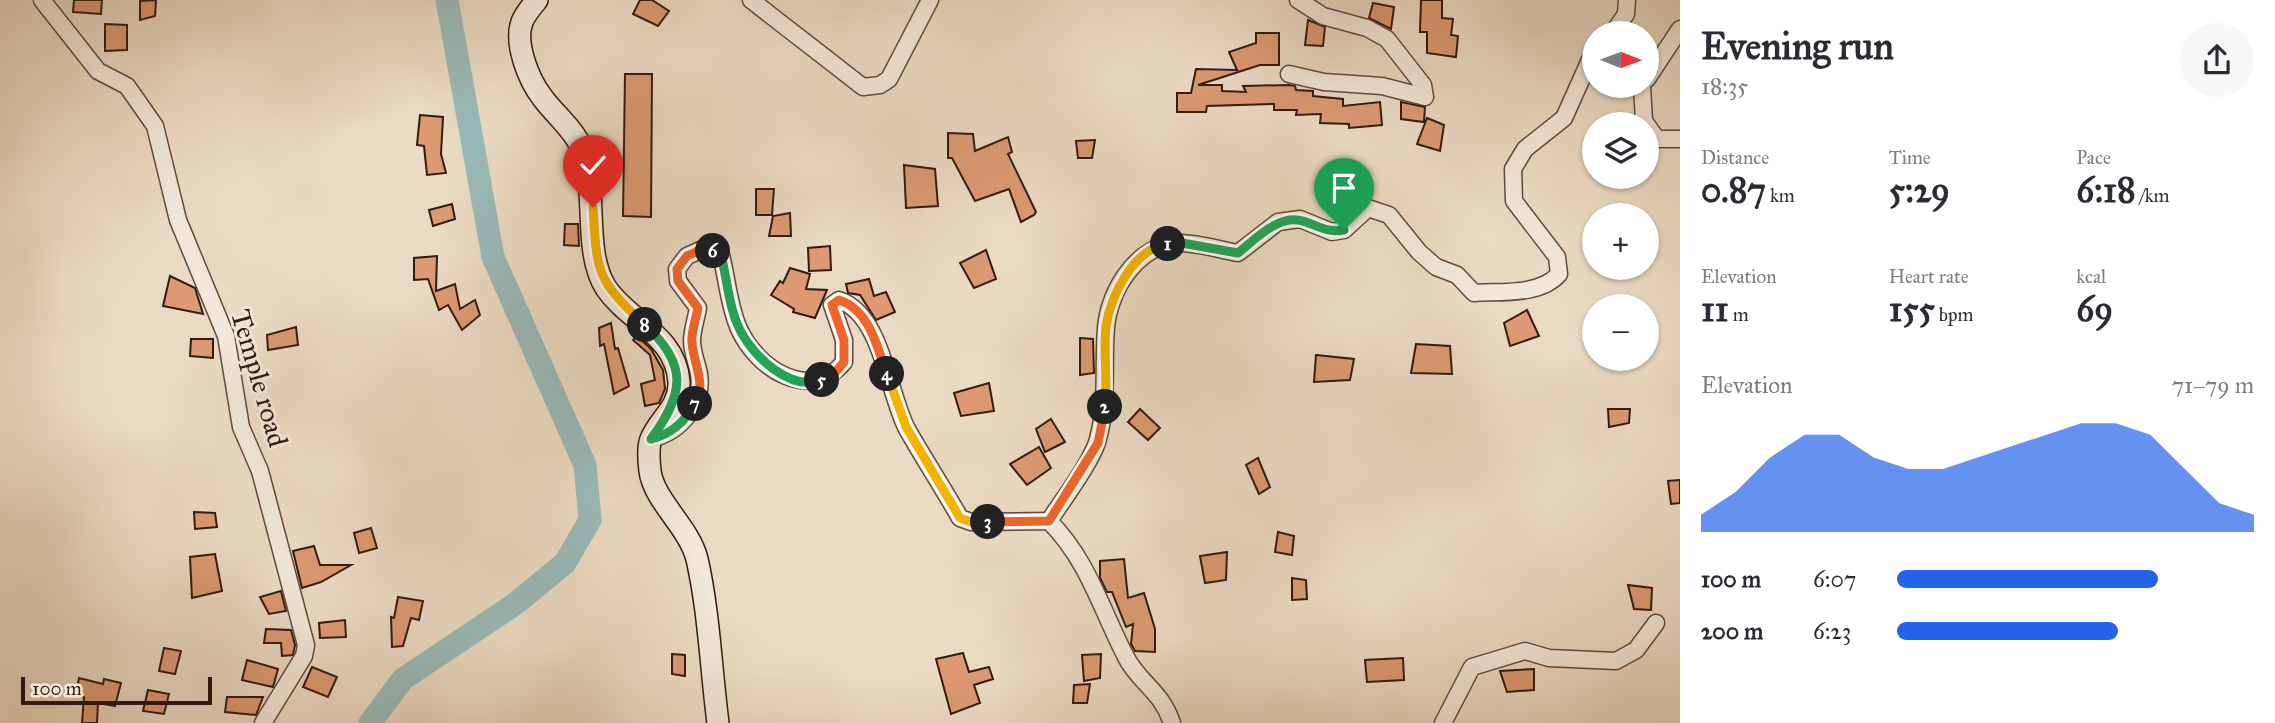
<!DOCTYPE html>
<html lang="en">
<head>
<meta charset="utf-8">
<style>
  :root { --surface:#fff; --page:#f7f7f7; --text:#2b2b33; --muted:#7c7c81; --accent:#2563eb }
  body { margin:0; font-family:"IM FELL Great Primer",serif; background:var(--page); color:var(--text); height:100vh; display:flex; flex-direction:column; font-size:26px; white-space:nowrap }
  * { box-sizing:border-box; margin:0 }
  p { font-size:23px; color:var(--muted) }
  .icon { flex:none; width:38px; height:38px; fill:none; stroke:currentColor; stroke-width:2; stroke-linecap:round; stroke-linejoin:round }
  .map { position:relative; flex:1; overflow:hidden }
  .panel { display:flex; flex-direction:column; background:var(--surface); width:595px }
  .panel>* { flex:none }
  .needle { width:46px; rotate:91deg }
  .fabs { position:absolute; left:1582px; top:21px; display:grid; gap:14px }
  .fabs a { display:grid; place-items:center; width:77px; height:77px; border-radius:50%; background:var(--surface); box-shadow:0 2px 5px #0004; font-size:35px }
  .scale { position:absolute; left:21px; bottom:18px; width:191px; box-sizing:border-box; padding-left:7px; border:4px solid #321a10; border-top:0; font-size:19px; line-height:24px; white-space:nowrap; color:#321a10; -webkit-text-stroke:5px #f2e7d8; paint-order:stroke }
  .pin { position:absolute; display:grid; place-items:center; width:60px; height:60px; color:#fff; margin:-72px -30px; border-radius:50% 50% 50% 0; rotate:-45deg; box-shadow:0 0 7px #0007 }
  .pin .icon { rotate:45deg }
  .km { position:absolute; width:35px; height:35px; margin:-18px; border-radius:50%; background:#222; color:#fff; font-size:19px; line-height:35px; text-align:center }
  .round { display:grid; place-items:center; flex:none; width:74px; height:74px; border-radius:37px; background:var(--page) }
  .head { display:flex; align-items:center; justify-content:space-between; height:119px; padding:0 21px }
  h1 { font-size:38px; font-weight:700; line-height:52px }
  .metrics { display:grid; grid-template-columns:repeat(3,1fr); gap:10px; height:119px; padding:7px 21px }
  .metrics div { display:grid; align-content:center }
  .metrics b { font-size:35px; font-weight:700 }
  .metrics small { font-size:19px; font-weight:400 }
  .metrics p { font-size:19px }
  .chart { height:196px; padding:14px 21px }
  .chart p { display:flex; justify-content:space-between }
  .chart svg { width:100%; height:126px; margin-top:7px; fill:var(--accent); opacity:.7 }
  ul { padding:0 21px; list-style:none; font-size:23px }
  li { display:grid; grid-template-columns:112px 84px 1fr; align-items:center; height:52px }
  li i { height:18px; border-radius:9px; background:var(--accent) }
  main { display:flex; flex:1; min-height:0 }
  .map>svg:first-child { display:block }
</style>
</head>
<body>
<main>
<div class="map">
<svg width="1680" height="723" viewBox="0 0 1680 723">
  <rect width="100%" height="100%" fill="#ebdac3"/>
  <filter id="stains"><feTurbulence type="fractalNoise" baseFrequency=".00286" numOctaves="4"/><feColorMatrix values="0 0 0 0 .2 0 0 0 0 .09 0 0 0 0 .02 0 0 0 .5 -.17"/></filter>
  <radialGradient id="worn" r=".72"><stop offset=".6" stop-color="#630" stop-opacity="0"/><stop offset="1" stop-color="#630" stop-opacity=".3"/></radialGradient>
  <g fill="none" stroke-linecap="round" stroke-linejoin="round">
    <polyline stroke="#99bab9" stroke-width="23" points="370,723 403,679 515,604 565,563 590,520 585,465 493,257 447,0"/>
  </g>
  <g fill="#dc9972" stroke="#321a10" stroke-width="2">
    <polygon points="74,0 102,0 101,14 73,12"/>
    <polygon points="156,0 155,16 140,20 140,1"/>
    <polygon points="640,0 652,0 669,11 658,26 633,14"/>
    <polygon points="1421,0 1442,0 1442,18 1453,19 1451,35 1458,36 1456,57 1427,53 1427,32 1420,32"/>
    <polygon points="1373,3 1394,7 1391,29 1369,18"/>
    <polygon points="1308,20 1325,27 1323,46 1305,45"/>
    <polygon points="105,24 127,25 127,50 105,51"/>
    <polygon points="1256,33 1279,33 1279,65 1260,65 1198,85 1222,85 1222,91 1246,92 1243,86 1289,85 1295,86 1296,90 1313,91 1313,96 1343,99 1343,106 1380,102 1382,125 1349,128 1349,124 1320,123 1321,114 1296,115 1297,110 1274,110 1274,104 1207,106 1206,112 1177,112 1177,93 1191,93 1196,69 1237,70 1229,52 1256,43"/>
    <polygon points="625,74 652,74 651,217 623,216"/>
    <polygon points="1401,102 1425,107 1424,122 1401,119"/>
    <polygon points="420,115 443,117 441,154 446,173 427,175 424,146 417,145"/>
    <polygon points="1427,118 1444,125 1440,151 1417,144"/>
    <polygon points="948,133 973,134 975,151 1008,137 1012,152 1008,154 1036,212 1034,215 1021,222 1009,189 975,201 952,158 948,158"/>
    <polygon points="1095,140 1092,158 1078,158 1076,141"/>
    <polygon points="904,165 935,169 938,206 906,208"/>
    <polygon points="756,189 774,189 772,215 756,215"/>
    <polygon points="452,204 455,219 433,226 429,210"/>
    <polygon points="790,213 791,236 769,236 773,216"/>
    <polygon points="565,224 578,224 579,246 564,245"/>
    <polygon points="830,246 831,270 809,271 808,248"/>
    <polygon points="986,250 996,279 974,288 960,263"/>
    <polygon points="437,256 436,291 455,284 460,309 475,300 480,315 462,330 448,305 439,310 428,279 414,280 414,258"/>
    <polygon points="790,268 810,274 806,289 827,290 815,318 793,312 794,309 771,295 780,281 783,283"/>
    <polygon points="170,276 195,288 203,314 163,306"/>
    <polygon points="869,279 874,296 886,292 895,312 876,320 860,295 848,293 846,284"/>
    <polygon points="1527,310 1539,336 1510,346 1504,323"/>
    <polygon points="611,323 615,349 618,348 629,386 614,394 604,344 600,346 599,328"/>
    <polygon points="296,327 298,345 268,350 267,335"/>
    <polygon points="637,336 651,349 663,370 665,389 659,403 645,406 641,384 655,380 650,355 633,340"/>
    <polygon points="1080,338 1093,339 1094,373 1080,375"/>
    <polygon points="191,339 213,339 213,358 190,356"/>
    <polygon points="1416,344 1450,346 1452,374 1411,373"/>
    <polygon points="1316,355 1354,359 1350,380 1314,382"/>
    <polygon points="989,383 994,411 961,416 954,393"/>
    <polygon points="1140,409 1160,428 1148,440 1128,422"/>
    <polygon points="1608,409 1630,409 1629,423 1609,427"/>
    <polygon points="1051,419 1065,442 1045,452 1036,429"/>
    <polygon points="1039,447 1051,468 1027,485 1010,464"/>
    <polygon points="1258,458 1270,487 1259,494 1246,465"/>
    <polygon points="1680,480 1680,503 1671,504 1668,481"/>
    <polygon points="194,512 215,513 217,527 195,529"/>
    <polygon points="371,528 377,548 359,553 354,533"/>
    <polygon points="1278,532 1294,536 1292,555 1275,552"/>
    <polygon points="314,546 320,565 351,565 321,582 302,588 293,551"/>
    <polygon points="1227,552 1226,580 1205,583 1200,556"/>
    <polygon points="215,554 222,591 192,598 190,557"/>
    <polygon points="1124,559 1128,598 1144,593 1155,629 1155,652 1135,651 1131,644 1133,624 1126,627 1112,592 1107,592 1100,578 1100,561"/>
    <polygon points="1292,578 1306,580 1307,599 1292,600"/>
    <polygon points="1628,585 1652,588 1651,610 1634,609"/>
    <polygon points="281,591 286,611 269,614 260,597"/>
    <polygon points="398,597 423,601 419,620 411,618 403,646 392,647 391,617 394,618"/>
    <polygon points="345,620 346,637 320,638 319,623"/>
    <polygon points="266,629 291,630 295,645 293,655 282,656 281,643 264,643"/>
    <polygon points="164,648 181,651 175,674 159,671"/>
    <polygon points="963,653 969,672 989,667 993,679 974,685 980,703 951,714 936,659"/>
    <polygon points="672,654 685,655 685,676 672,674"/>
    <polygon points="1101,654 1100,678 1084,681 1082,655"/>
    <polygon points="1403,658 1404,680 1367,682 1365,660"/>
    <polygon points="247,660 278,669 273,687 242,680"/>
    <polygon points="312,667 337,677 328,697 303,687"/>
    <polygon points="1534,669 1534,690 1507,692 1500,671"/>
    <polygon points="79,678 103,684 104,679 121,683 115,706 98,703 97,723 82,723 84,697 76,695"/>
    <polygon points="1090,684 1087,703 1073,703 1074,685"/>
    <polygon points="148,690 169,694 164,714 143,711"/>
    <polygon points="227,697 263,697 256,715 225,712"/>
  </g>
  <g fill="none" stroke-linecap="round" stroke-linejoin="round">
    <defs>
      <g id="minor">
        <polyline points="42,0 98,71 127,86 155,126 178,220 226,336 241,427 260,471 306,645 304,656 263,723"/>
        <polyline points="751,0 863,87 880,85 889,79 930,0"/>
        <polyline points="1613,33 1626,14 1627,0"/>
        <polyline points="1289,74 1324,82 1382,86 1425,97 1423,85 1387,39 1367,28 1323,16 1298,0"/>
        <polyline points="1647,79 1680,29"/>
        <polyline points="1642,86 1644,121 1657,139 1680,139"/>
        <path d="M651,439C680,432 704,405 699,374C697,363 692,352 692,341C692,331 696,319 698,308L678,281L677,269L687,256L707,247L721,255C727,278 729,307 739,329C757,369 810,403 844,362V340L832,305L839,300C882,314 888,393 907,429C924,459 943,488 960,518L971,522L1049,521C1088,560 1101,609 1126,657C1139,683 1161,690 1172,723"/>
        <path d="M1049,521C1062,501 1093,460 1098,439C1108,402 1103,365 1106,328C1109,289 1139,243 1180,243C1199,243 1220,250 1238,253L1278,222L1300,219L1332,232L1344,230L1368,208L1389,215L1419,252L1436,267L1457,275L1474,293C1500,291 1540,296 1559,274L1557,257L1514,201L1513,169L1525,149L1564,118L1594,51"/>
        <polyline points="1443,723 1472,667 1525,651 1549,658 1616,661 1636,650 1656,623"/>
      </g>
      <path id="secondary" d="M537,0C532,6 525,14 522,22C514,44 529,80 542,97C554,114 573,128 581,147C599,189 582,250 606,288C629,322 676,335 679,382C680,407 659,419 651,439C648,446 649,463 650,471C654,501 689,527 697,559C709,612 711,669 718,723"/>
    </defs>
    <use href="#minor" stroke="#604a3d" stroke-width="19"/>
    <use href="#secondary" stroke="#321a10" stroke-width="24"/>
    <use href="#minor" stroke="#f2e7d8" stroke-width="16"/>
    <use href="#secondary" stroke="#f2e7d8" stroke-width="21"/>
  </g>
  <g fill="none" stroke-linecap="round" stroke-linejoin="round">
    <defs>
      <path id="split-1" d="M1168,244L1182,243L1238,253C1257,238 1280,212 1306,222C1320,227 1329,233 1344,230"/>
      <path id="split-2" d="M1105,407C1108,380 1103,352 1106,326C1111,295 1134,248 1168,244"/>
      <polyline id="split-3" points="988,522 1049,521 1098,443 1105,407"/>
      <polyline id="split-4" points="887,374 906,427 960,518 971,522 988,522"/>
      <path id="split-5" d="M822,380L834,374L844,362V340L832,305L839,300C870,310 877,347 887,374"/>
      <path id="split-6" d="M713,251L721,255C727,278 729,309 740,330C753,356 790,392 822,380"/>
      <path id="split-7" d="M695,404C707,383 693,363 692,342C691,332 696,319 698,308L678,281L677,269L687,256L707,247L713,251"/>
      <path id="split-8" d="M645,325C689,365 684,394 651,439C672,434 684,422 695,404"/>
      <path id="split-9" d="M593,207C597,274 596,279 645,325"/>
    </defs>
    <use href="#split-1" stroke="#fff" stroke-width="14"/>
    <use href="#split-2" stroke="#fff" stroke-width="14"/>
    <use href="#split-3" stroke="#fff" stroke-width="14"/>
    <use href="#split-4" stroke="#fff" stroke-width="14"/>
    <use href="#split-5" stroke="#fff" stroke-width="14"/>
    <use href="#split-6" stroke="#fff" stroke-width="14"/>
    <use href="#split-7" stroke="#fff" stroke-width="14"/>
    <use href="#split-8" stroke="#fff" stroke-width="14"/>
    <use href="#split-9" stroke="#fff" stroke-width="14"/>
    <use href="#split-1" stroke="#22a559" stroke-width="9"/>
    <use href="#split-2" stroke="#f5b400" stroke-width="9"/>
    <use href="#split-3" stroke="#f0652b" stroke-width="9"/>
    <use href="#split-4" stroke="#f5b400" stroke-width="9"/>
    <use href="#split-5" stroke="#f0652b" stroke-width="9"/>
    <use href="#split-6" stroke="#22a559" stroke-width="9"/>
    <use href="#split-7" stroke="#f0652b" stroke-width="9"/>
    <use href="#split-8" stroke="#22a559" stroke-width="9"/>
    <use href="#split-9" stroke="#f5b400" stroke-width="9"/>
  </g>
  <g text-anchor="middle" stroke-width="6" stroke-linejoin="round" paint-order="stroke">
    <g font-size="28" fill="#321a10" stroke="#f2e7d8">
      <text transform="translate(260 378) rotate(74)" y="10">Temple road</text>
    </g>
  </g>
  <rect width="100%" height="100%" filter="url(#stains)"/>
  <rect width="100%" height="100%" fill="url(#worn)"/>
</svg>
<div class="fabs">
<a><svg class="needle" viewBox="-14 -14 28 28"><path d="M0-13l5 13h-10z" fill="#e53935"/><path d="M0 13l5-13h-10z" fill="#7c7c81"/></svg></a>
<a><svg class="icon" aria-label="layers" viewBox="0 0 24 24"><path d="M12 4l9 5-9 5-9-5zM3 14l9 5 9-5"/></svg></a>
<a>+</a>
<a>−</a>
</div>
<div class="scale">100 m</div>
<div class="pin" style="left:1344px;top:230px;background:#1e9e55"><svg class="icon" aria-label="arrive" viewBox="0 0 24 24"><path d="M6 21V4h12l-3 4 3 4H6"/></svg></div>
<div class="pin" style="left:593px;top:207px;background:#d93025"><svg class="icon" aria-label="check" viewBox="0 0 24 24"><path d="M5 12l5 5 9-10"/></svg></div>
<b class="km" style="left:1168px;top:244px">1</b>
<b class="km" style="left:1105px;top:407px">2</b>
<b class="km" style="left:988px;top:522px">3</b>
<b class="km" style="left:887px;top:374px">4</b>
<b class="km" style="left:822px;top:380px">5</b>
<b class="km" style="left:713px;top:251px">6</b>
<b class="km" style="left:695px;top:404px">7</b>
<b class="km" style="left:645px;top:325px">8</b>
</div>
<section class="panel">
<div class="head"><div><h1>Evening run</h1><p>18:35</p></div><a class="round"><svg class="icon" aria-label="share" viewBox="0 0 24 24"><path d="M12 15V3M7 8l5-5 5 5M5 13v7h14v-7"/></svg></a></div>
<div class="metrics">
<div><p>Distance</p><b>0.87<small> km</small></b></div>
<div><p>Time</p><b>5:29</b></div>
<div><p>Pace</p><b>6:18<small> /km</small></b></div>
</div>
<div class="metrics">
<div><p>Elevation</p><b>11<small> m</small></b></div>
<div><p>Heart rate</p><b>155<small> bpm</small></b></div>
<div><p>kcal</p><b>69</b></div>
</div>
<div class="chart"><p><span>Elevation</span>71–79 m</p>
<svg viewBox="0 0 160 44" preserveAspectRatio="none"><path d="M0 44V38L10 30L20 18L30 10L40 10L50 18L60 22L70 22L80 18L90 14L100 10L110 6L120 6L130 10L140 22L150 34L160 38V44z"/></svg>
</div>
<ul>
<li><b>100 m</b>6:07<i style="width:73%"></i></li>
<li><b>200 m</b>6:23<i style="width:62%"></i></li>
</ul>
</section>
</main>
</body>
</html>
